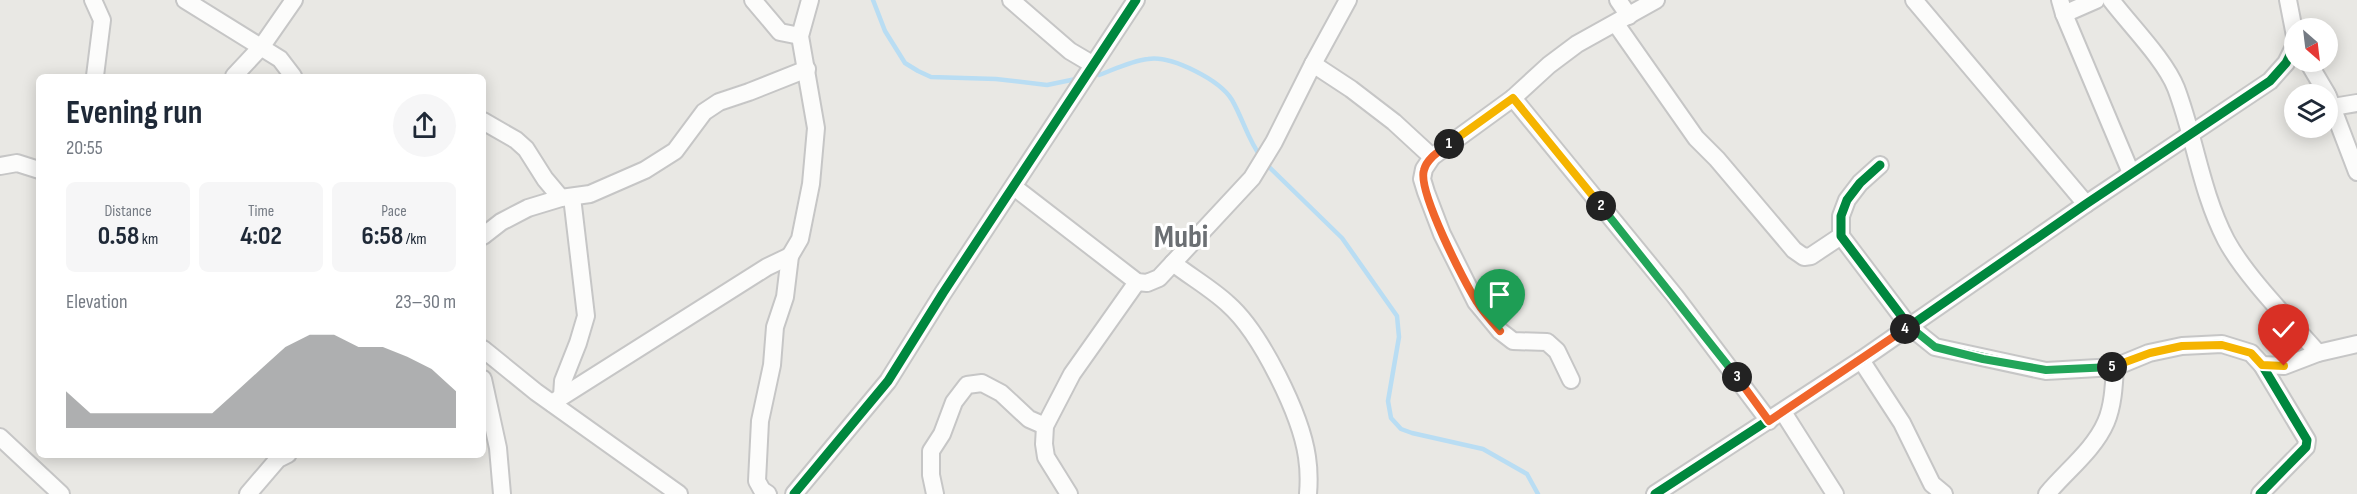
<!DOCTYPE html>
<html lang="en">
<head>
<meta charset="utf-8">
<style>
  :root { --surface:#fff; --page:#f6f6f7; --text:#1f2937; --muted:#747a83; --accent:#8c8e8f }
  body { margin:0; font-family:"Sofia Sans Condensed",sans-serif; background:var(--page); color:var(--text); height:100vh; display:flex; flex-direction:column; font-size:22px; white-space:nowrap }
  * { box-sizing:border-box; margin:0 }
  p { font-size:20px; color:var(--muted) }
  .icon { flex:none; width:33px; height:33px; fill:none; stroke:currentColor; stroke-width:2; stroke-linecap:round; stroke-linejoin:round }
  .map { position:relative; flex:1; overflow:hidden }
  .sheet { position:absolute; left:36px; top:74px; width:450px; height:384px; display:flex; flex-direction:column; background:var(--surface); border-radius:9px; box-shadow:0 3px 15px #0003 }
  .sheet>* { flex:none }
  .needle { width:39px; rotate:152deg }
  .controls { position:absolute; left:2284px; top:18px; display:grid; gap:12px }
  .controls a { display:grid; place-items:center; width:54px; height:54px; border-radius:50%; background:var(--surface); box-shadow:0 3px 15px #0003; font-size:30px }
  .pin { position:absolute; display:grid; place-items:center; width:51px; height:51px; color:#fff; margin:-62px -26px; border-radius:50% 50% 50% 0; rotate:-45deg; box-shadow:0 0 6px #0007 }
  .pin .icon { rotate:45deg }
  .km { position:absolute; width:30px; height:30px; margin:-15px; border-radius:50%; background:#222; color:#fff; font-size:16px; line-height:30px; text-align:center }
  .round { display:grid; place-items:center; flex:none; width:63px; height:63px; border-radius:32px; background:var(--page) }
  .summary { display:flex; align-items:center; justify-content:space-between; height:102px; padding:0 30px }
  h1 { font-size:33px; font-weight:700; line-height:45px }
  .stats { display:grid; grid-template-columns:repeat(3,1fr); gap:9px; height:102px; padding:6px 30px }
  .stats div { display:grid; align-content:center; border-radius:9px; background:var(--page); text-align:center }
  .stats b { font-size:26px; font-weight:700 }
  .stats small { font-size:16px; font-weight:400 }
  .stats p { font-size:16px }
  .chart { height:168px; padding:12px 30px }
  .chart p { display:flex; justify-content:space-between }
  .chart svg { width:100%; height:108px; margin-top:6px; fill:var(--accent); opacity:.7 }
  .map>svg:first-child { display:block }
</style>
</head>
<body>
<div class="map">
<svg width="2357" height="494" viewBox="0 0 2357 494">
  <rect width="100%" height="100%" fill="#e9e8e4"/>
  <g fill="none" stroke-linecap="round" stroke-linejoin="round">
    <g stroke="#b9ddf3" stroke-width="4.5">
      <polyline points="873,0 885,31 905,63 918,71 931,77 996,79 1047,85 1076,79"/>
      <path d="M1099,75C1115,69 1131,61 1148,59C1171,55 1220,80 1232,100C1243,119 1248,140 1261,157"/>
      <polyline points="1266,164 1342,238 1397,316 1399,337 1388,401 1391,418 1401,429 1412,433 1483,449 1527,474 1538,494"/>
    </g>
    <defs>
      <g id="minor">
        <polyline points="93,0 102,20 95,76"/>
        <polyline points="185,0 280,59 293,76"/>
        <polyline points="753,0 780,32 800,36"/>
        <polyline points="1011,0 1070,51 1092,64"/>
        <polyline points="1618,0 1629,16"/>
        <polyline points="1914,0 2086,204"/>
        <polyline points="2060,0 2064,14 2131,173"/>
        <path d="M2111,0C2130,25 2165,60 2176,88C2195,138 2201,192 2226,240C2246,277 2290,321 2318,353"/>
        <polyline points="2288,0 2295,36"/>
        <polyline points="2064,14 2096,0"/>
        <polyline points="1616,24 1696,138 1717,159 1794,250 1804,257 1811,256 1841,236"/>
        <polyline points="2308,62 2327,94"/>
        <polyline points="1313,64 1351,89 1394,122 1432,157"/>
        <polyline points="234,76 262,46 294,0"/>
        <polyline points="2328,96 2357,172"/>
        <polyline points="1513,98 1675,296 1769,421"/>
        <polyline points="2333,107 2357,103"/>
        <polyline points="483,121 516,140 526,149 545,179 561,198"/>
        <polyline points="1880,165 1860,183 1847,200 1841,216 1841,236 1909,326 1935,347 2046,371 2115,367 2149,353 2182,346 2222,344 2251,353 2262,365 2307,440 2306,447 2260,494"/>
        <polyline points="0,166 17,163 39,170"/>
        <polyline points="1014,187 1137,282 1147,283 1159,278 1252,178 1274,142 1313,64 1348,0"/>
        <polyline points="483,236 501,222 528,208 561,198 590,194 645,170 675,151 704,112 719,102 749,92 807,69"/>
        <path d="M1173,263C1191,277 1212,289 1228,304C1261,333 1301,415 1307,457C1309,470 1309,482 1308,494"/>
        <polyline points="483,349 536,392 679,494"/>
        <polyline points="1861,360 1902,423 1932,484 1944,494"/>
        <polyline points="2262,365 2284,366 2318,353 2357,344"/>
        <polyline points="483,379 498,448 502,494"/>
        <polyline points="1571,380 1557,351 1547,342 1513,341 1500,331 1476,302 1442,234 1426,192 1422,179 1424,169 1432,157 1513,98 1549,65 1577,44 1656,0"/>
        <polyline points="562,396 563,381 578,343 586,316 572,197"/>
        <polyline points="552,403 767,267 790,256"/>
        <polyline points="1783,412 1835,494"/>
        <polyline points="0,437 61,494"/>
        <polyline points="248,494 278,459 288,454"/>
        <polyline points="768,494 762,490 757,481 760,421 772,365 775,327 785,297 790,256 800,239 811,184 816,128 800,36 810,0"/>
        <polyline points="794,494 888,381 943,293 1136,0"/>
        <polyline points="935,494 931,475 931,451 942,434 954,402 967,385 982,383 1001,393 1029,419 1045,426"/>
        <polyline points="1069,494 1046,457 1044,444 1045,426 1072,374 1137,282"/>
        <polyline points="1655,494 1861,360 2086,204 2270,81 2286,63 2295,45"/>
        <path d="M2047,494C2066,471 2094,450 2106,422C2113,406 2114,385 2115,367"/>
      </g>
    </defs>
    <use href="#minor" stroke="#c6c6c6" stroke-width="20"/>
    <use href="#minor" stroke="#fcfcfb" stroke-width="16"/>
    <defs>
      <g id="cycleway">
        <polyline points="1880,165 1860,183 1847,200 1841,216 1841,236 1909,326 1935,347 2046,371 2115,367 2149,353 2182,346 2222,344 2251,353 2262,365 2307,440 2306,447 2260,494"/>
        <polyline points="794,494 888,381 943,293 1136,0"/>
        <polyline points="1655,494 1861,360 2086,204 2270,81 2286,63 2295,45"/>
      </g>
    </defs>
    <use href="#cycleway" stroke="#fff" stroke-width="13"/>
    <use href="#cycleway" stroke="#00873e" stroke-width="9"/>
  </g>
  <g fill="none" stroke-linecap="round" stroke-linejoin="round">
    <defs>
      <path id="split-1" d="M1449,144C1440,151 1427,158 1424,170C1417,190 1464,282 1477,302C1483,312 1492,322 1500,331"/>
      <polyline id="split-2" points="1449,144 1513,98 1601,206"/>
      <polyline id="split-3" points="1601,206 1737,377"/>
      <polyline id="split-4" points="1737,377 1769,421 1905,329"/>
      <polyline id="split-5" points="1905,329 1909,326 1935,347 1983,359 2046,370 2112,367"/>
      <polyline id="split-6" points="2112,367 2150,353 2182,346 2222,345 2251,353 2262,365 2284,366"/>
    </defs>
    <use href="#split-1" stroke="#fff" stroke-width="12"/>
    <use href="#split-2" stroke="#fff" stroke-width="12"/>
    <use href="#split-3" stroke="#fff" stroke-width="12"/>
    <use href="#split-4" stroke="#fff" stroke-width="12"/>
    <use href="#split-5" stroke="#fff" stroke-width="12"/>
    <use href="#split-6" stroke="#fff" stroke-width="12"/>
    <use href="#split-1" stroke="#f0652b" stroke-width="8"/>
    <use href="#split-2" stroke="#f5b400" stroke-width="8"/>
    <use href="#split-3" stroke="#22a559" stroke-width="8"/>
    <use href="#split-4" stroke="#f0652b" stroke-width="8"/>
    <use href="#split-5" stroke="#22a559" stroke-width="8"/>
    <use href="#split-6" stroke="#f5b400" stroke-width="8"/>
  </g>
  <g text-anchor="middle" stroke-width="6" stroke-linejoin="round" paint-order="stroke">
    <g font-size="32" font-weight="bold" fill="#6b6f73" stroke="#fff">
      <text x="1181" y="247">Mubi</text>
    </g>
  </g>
</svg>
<div class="controls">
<a><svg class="needle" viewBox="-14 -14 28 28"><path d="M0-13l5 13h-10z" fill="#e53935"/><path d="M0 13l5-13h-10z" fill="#747a83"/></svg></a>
<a><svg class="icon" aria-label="layers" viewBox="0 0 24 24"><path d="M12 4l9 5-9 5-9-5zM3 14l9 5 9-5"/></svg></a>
</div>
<div class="pin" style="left:1500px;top:331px;background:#1e9e55"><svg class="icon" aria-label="arrive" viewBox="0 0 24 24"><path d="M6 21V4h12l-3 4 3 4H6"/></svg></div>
<div class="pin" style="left:2284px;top:366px;background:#d93025"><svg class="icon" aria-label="check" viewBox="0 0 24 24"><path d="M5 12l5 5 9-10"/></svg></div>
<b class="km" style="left:1449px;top:144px">1</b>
<b class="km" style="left:1601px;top:206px">2</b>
<b class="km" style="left:1737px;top:377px">3</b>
<b class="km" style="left:1905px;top:329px">4</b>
<b class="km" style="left:2112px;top:367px">5</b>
<section class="sheet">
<div class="summary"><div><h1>Evening run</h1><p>20:55</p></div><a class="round"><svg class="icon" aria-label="share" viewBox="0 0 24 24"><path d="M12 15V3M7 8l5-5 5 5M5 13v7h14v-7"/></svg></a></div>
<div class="stats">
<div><p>Distance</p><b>0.58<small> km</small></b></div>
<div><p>Time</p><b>4:02</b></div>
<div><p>Pace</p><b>6:58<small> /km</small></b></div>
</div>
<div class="chart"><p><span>Elevation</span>23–30 m</p>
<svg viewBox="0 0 160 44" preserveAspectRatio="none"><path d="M0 44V29L10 38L20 38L30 38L40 38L50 38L60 38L70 29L80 20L90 11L100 6L110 6L120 11L130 11L140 15L150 20L160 29V44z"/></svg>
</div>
</section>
</div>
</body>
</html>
